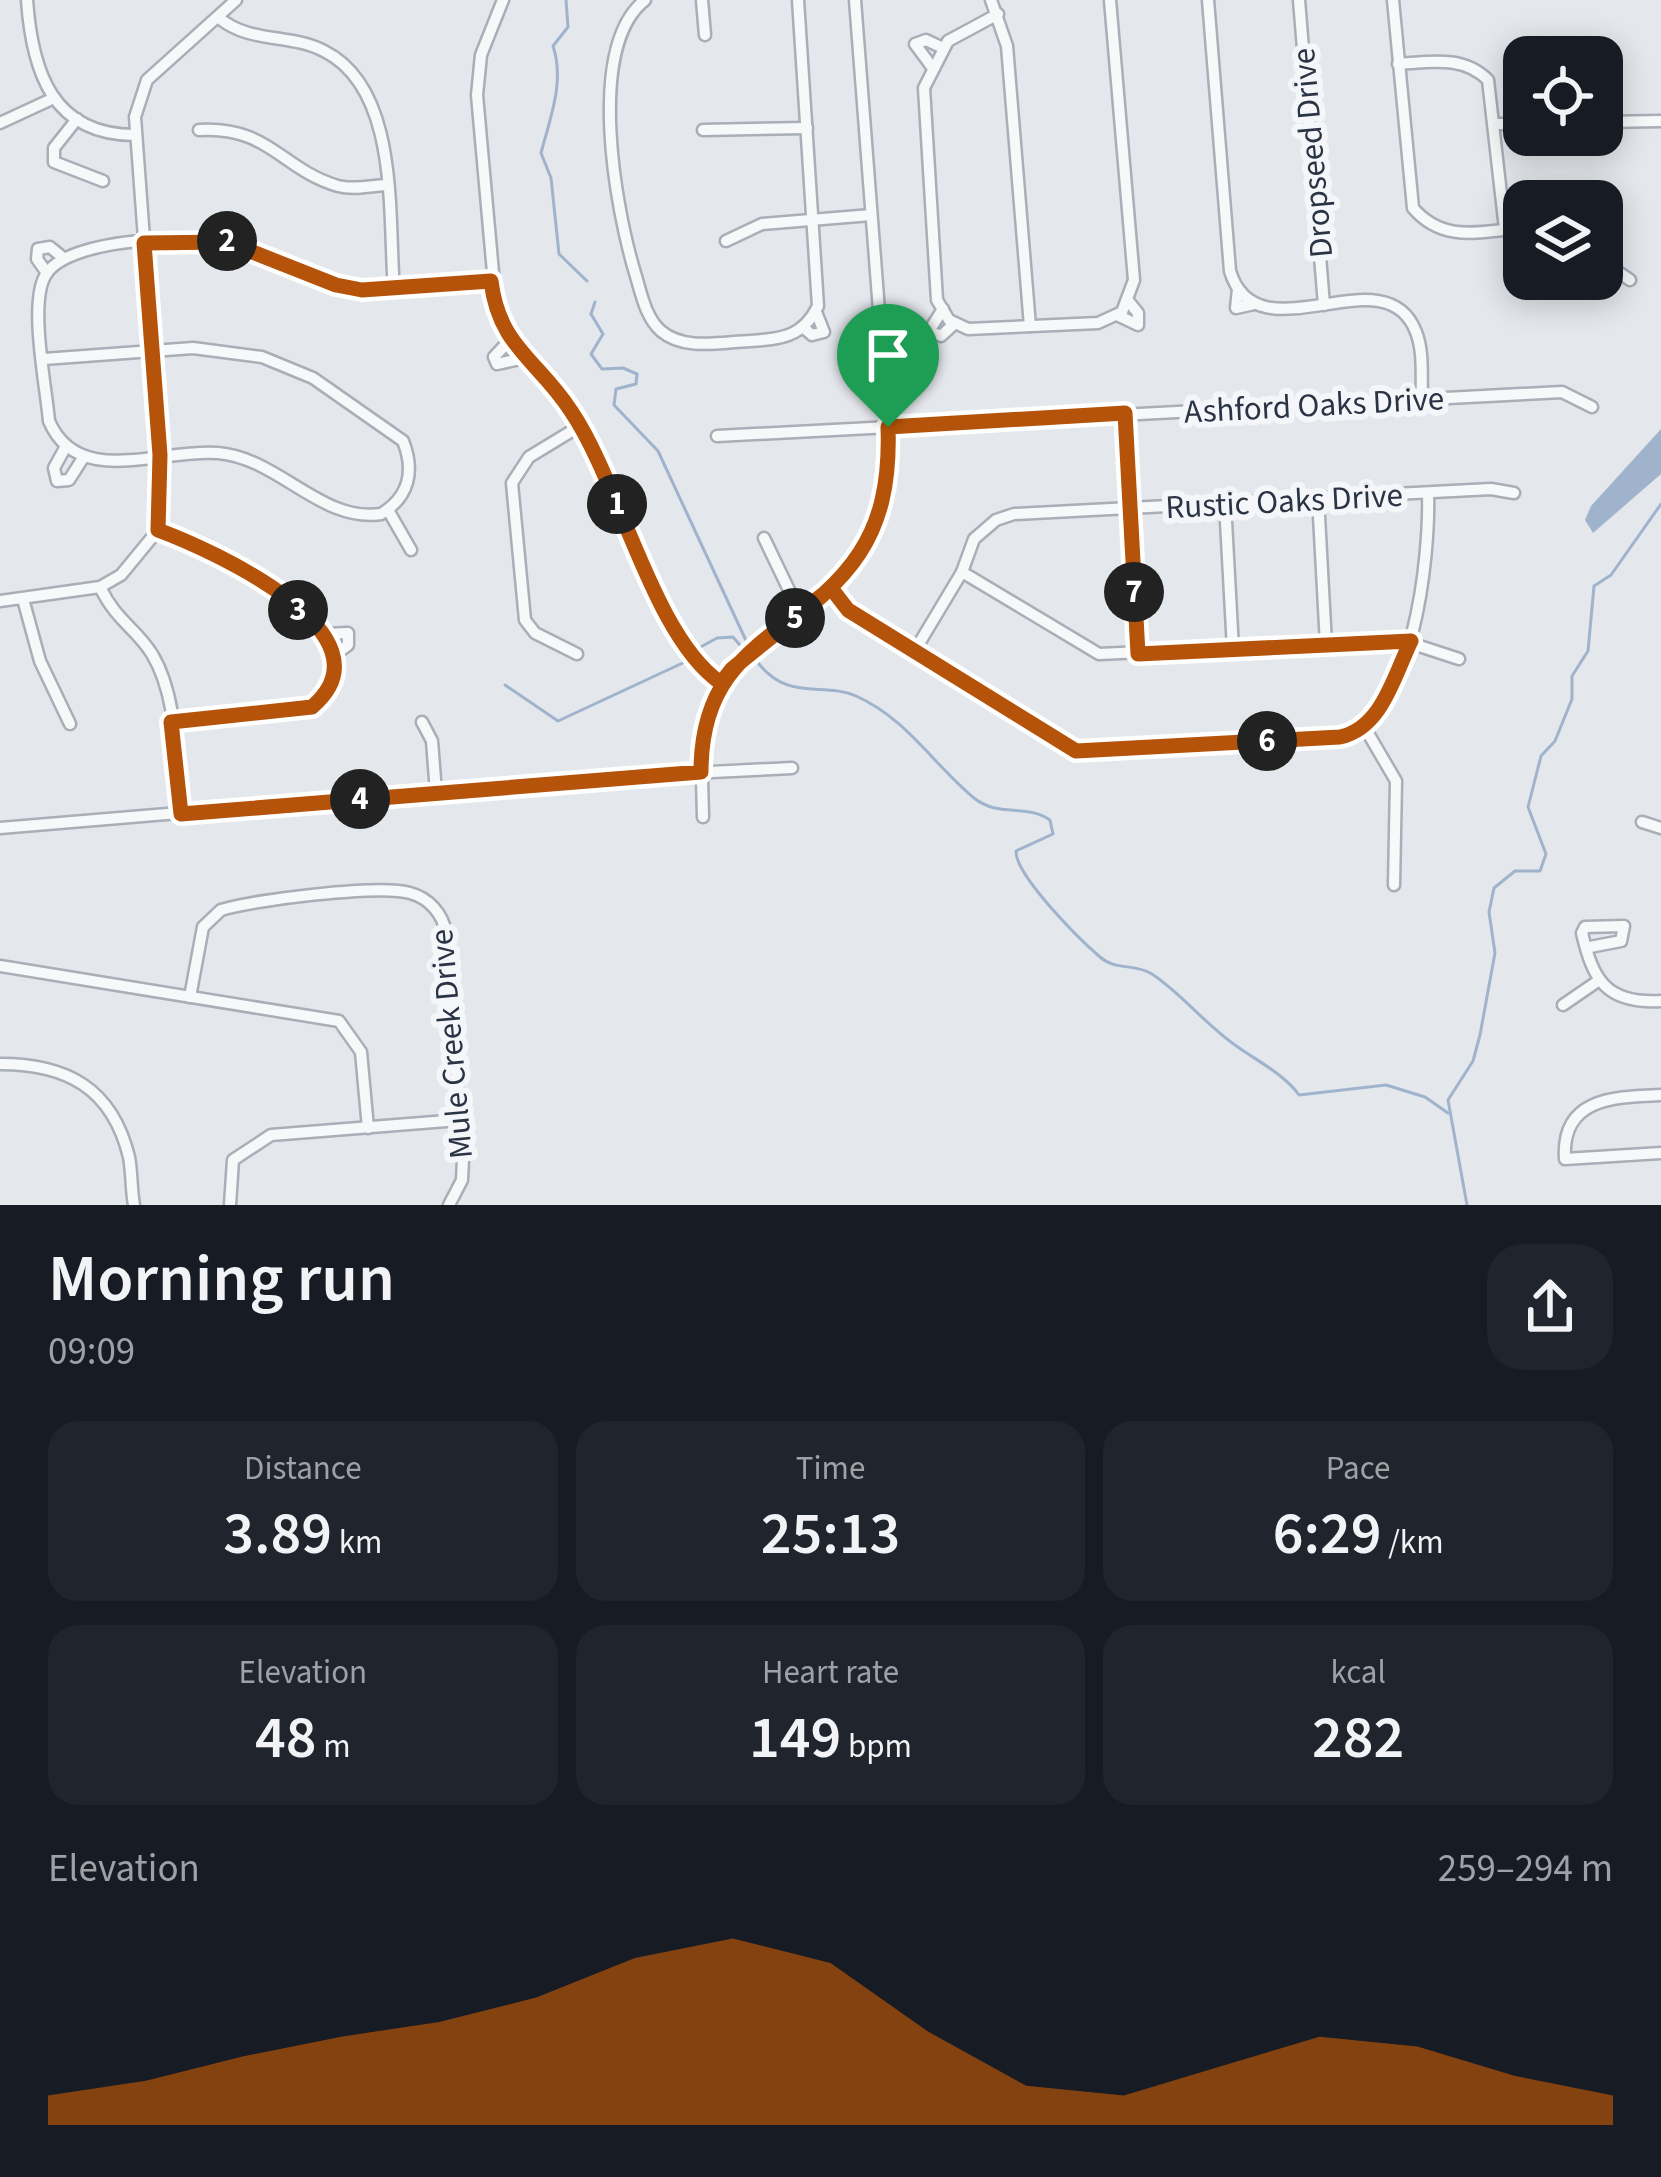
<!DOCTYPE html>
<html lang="en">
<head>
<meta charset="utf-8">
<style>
  :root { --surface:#171b24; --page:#20242c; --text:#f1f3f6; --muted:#9ea1a6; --accent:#b45309 }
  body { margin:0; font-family:"Source Sans 3",sans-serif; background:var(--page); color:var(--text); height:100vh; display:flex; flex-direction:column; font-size:45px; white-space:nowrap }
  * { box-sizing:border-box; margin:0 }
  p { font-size:39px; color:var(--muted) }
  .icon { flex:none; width:66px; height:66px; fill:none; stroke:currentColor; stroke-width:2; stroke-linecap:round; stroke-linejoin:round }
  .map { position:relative; height:1205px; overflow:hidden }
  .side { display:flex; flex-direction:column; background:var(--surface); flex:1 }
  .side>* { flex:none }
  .controls { position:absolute; left:1503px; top:36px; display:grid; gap:24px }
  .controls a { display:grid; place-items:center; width:120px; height:120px; border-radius:24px; background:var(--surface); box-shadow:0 6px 30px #0003; font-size:60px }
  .pin { position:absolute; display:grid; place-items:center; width:102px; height:102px; color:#fff; margin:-123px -51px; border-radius:50% 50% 50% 0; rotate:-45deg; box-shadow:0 0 12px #0007 }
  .pin .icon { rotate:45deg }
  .km { position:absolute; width:60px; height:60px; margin:-30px; border-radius:50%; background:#222; color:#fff; font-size:33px; line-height:60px; text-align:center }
  .round { display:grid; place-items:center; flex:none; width:126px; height:126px; border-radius:36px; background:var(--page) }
  .headline { display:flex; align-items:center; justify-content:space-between; height:204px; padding:0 48px }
  h1 { font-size:66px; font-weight:600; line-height:90px }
  .metrics { display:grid; grid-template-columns:repeat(3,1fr); gap:18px; height:204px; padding:12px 48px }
  .metrics div { display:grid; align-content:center; border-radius:30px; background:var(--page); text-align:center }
  .metrics b { font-size:60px; font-weight:600 }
  .metrics small { font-size:33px; font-weight:400 }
  .metrics p { font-size:33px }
  .chart { height:336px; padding:24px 48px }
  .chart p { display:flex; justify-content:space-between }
  .chart svg { width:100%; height:216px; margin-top:12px; fill:var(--accent); opacity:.7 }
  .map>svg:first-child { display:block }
</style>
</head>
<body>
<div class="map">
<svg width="1661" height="1205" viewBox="0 0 1661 1205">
  <rect width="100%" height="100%" fill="#e4e7ec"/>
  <polygon fill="#9fb4cc" points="1661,429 1661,474 1593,533 1585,520 1591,506"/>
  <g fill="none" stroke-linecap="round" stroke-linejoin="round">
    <g stroke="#9fb4cc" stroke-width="3">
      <path d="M566,0L568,27L553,46C565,82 550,118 541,153L551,178L559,254L587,281"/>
      <polyline points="595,302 591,314 603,334 591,354 602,369 623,368 637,374 636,384 616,389 614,405 658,451 749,647"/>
      <polyline points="695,650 717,638 733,637 745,651"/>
      <path d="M756,660C787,703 822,681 856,696C906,718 934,765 974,798C999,818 1025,803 1050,820L1053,834L1016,851C1015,875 1079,939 1100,957C1116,971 1135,963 1152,974C1182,994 1205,1024 1235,1045C1257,1061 1284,1074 1299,1095L1386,1085L1425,1097L1448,1113"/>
      <polyline points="505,685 558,721 687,661"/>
      <polyline points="1467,1205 1448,1100 1473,1061 1480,1035 1495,953 1489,912 1494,888 1515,871 1540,871 1546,854 1528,807 1541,756 1555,741 1572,699 1572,676 1588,651 1594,586 1611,575 1661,504"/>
    </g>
    <defs>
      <g id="minor">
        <path d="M27,0C32,71 52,135 135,135"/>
        <path d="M503,0L481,55L477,95L497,317C517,359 558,386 581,426C618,494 661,643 721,683"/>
        <path d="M645,0C585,47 616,210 635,273C641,292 645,317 661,331C684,351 722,342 750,341C781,339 803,337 818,306L798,0"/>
        <polyline points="702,0 705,35"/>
        <polyline points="991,0 1007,46 1030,326"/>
        <path d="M1208,0L1230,271C1257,361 1385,251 1416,332C1424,352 1421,377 1422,399"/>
        <polyline points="1299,0 1324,305"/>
        <path d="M1393,0L1413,208C1444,244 1481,231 1524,228"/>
        <polyline points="998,14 948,41 924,88 937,300 949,320 968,329 1098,323 1122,312 1134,280 1110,0"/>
        <path d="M219,18C251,44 289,33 324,51C400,89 388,216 394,290"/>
        <path d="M1398,64C1430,62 1463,55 1488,80L1505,229"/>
        <polyline points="932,67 915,44 926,40 943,48"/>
        <polyline points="77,119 54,148 54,162 103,181"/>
        <polyline points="1602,122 1661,121"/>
        <polyline points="0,123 54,98"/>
        <polyline points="1497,124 1524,124"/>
        <path d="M199,130C269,126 281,169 338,186C353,190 370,186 385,185"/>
        <polyline points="703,130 807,128"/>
        <polyline points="726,241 762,224 871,215"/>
        <polyline points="1602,261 1630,280"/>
        <polyline points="47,273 37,259 38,249 50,247 61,256"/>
        <polyline points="1238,289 1236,308 1254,304"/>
        <polyline points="943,309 929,331 941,336 954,324"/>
        <polyline points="1117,315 1138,325 1138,313 1129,302"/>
        <polyline points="804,328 812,335 824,332 816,312"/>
        <polyline points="509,341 494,357 497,364 525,358"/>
        <path d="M44,359L193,348L262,357L313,378L403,441C415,471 409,497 381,514C321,523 279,458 218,453C161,448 78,489 49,421C46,386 29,305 45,276C66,236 203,233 244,246C284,258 320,287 363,290C405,293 449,285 491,281"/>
        <polyline points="1125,413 1138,654"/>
        <polyline points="717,436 1562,392 1592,407"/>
        <polyline points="65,448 54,468 57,481 69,480 83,458"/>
        <polyline points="1318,498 1326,644"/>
        <polyline points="1225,503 1233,649"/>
        <polyline points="388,510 411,550"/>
        <path d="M158,530C212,550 399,635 312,707L171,722"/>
        <polyline points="764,538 800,613"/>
        <polyline points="962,572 1099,654 1401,640 1459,659"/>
        <path d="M100,587C117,622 135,627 152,654C179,699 175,762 181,813"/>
        <path d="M831,588L848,610L1076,751L1340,737C1414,721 1430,555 1428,493"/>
        <polyline points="23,599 40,661 70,724"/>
        <polyline points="0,601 100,587 121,575 158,530 160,455 135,117 147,80 236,0"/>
        <polyline points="326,634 348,633 348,645 336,654"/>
        <polyline points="914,652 962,572 974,539 996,520 1014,514 1491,489 1514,493"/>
        <polyline points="577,654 535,633 525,620 512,483 529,457 580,426"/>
        <polyline points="422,722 432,741 436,792"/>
        <polyline points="1365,728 1396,781 1394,885"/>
        <polyline points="703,817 701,741 718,687 854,565 884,504 888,427 855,0"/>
        <polyline points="1642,822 1661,828"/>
        <polyline points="0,828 609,777 792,768"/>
        <path d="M1590,947L1621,941L1624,926L1585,927L1582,933C1593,980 1606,1004 1661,1001"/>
        <polyline points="0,966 339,1021 361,1052 368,1128"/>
        <path d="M190,997L203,927L221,910C253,900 380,884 410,893C429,898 443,914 446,933L463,1159L462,1180L449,1205"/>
        <polyline points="1563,1005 1598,981"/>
        <path d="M0,1064C67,1064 112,1088 129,1157C132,1172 131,1189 134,1205"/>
        <path d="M1661,1095C1615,1097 1561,1097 1565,1159L1661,1153"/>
        <polyline points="230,1205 233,1160 271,1135 459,1120"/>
      </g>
    </defs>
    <use href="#minor" stroke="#a9aeb7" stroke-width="15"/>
    <use href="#minor" stroke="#f7f8fa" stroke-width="10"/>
  </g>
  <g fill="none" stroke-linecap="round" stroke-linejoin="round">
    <defs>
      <path id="route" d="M888,427C893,564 826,590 732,669L721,683C653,637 620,483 571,411C538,360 499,347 491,281L362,290L336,285L227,242L144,243L160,455L158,530C212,550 398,634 312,707L171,722L181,814L701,772C701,669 759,647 831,588L848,610L1076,751L1340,737C1382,728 1394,676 1411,641L1138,654L1125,413L888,427"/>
    </defs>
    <use href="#route" stroke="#fff" stroke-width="24"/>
    <use href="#route" stroke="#b45309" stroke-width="15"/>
  </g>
  <g text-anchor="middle" stroke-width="12" stroke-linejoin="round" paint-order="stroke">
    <g font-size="33" fill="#2b3445" stroke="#f4f6f9">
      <text transform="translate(1311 153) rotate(-95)" y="12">Dropseed Drive</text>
      <text transform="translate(1314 404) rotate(-3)" y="12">Ashford Oaks Drive</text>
      <text transform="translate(1284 500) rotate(-3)" y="12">Rustic Oaks Drive</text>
      <text transform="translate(450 1044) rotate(-95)" y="12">Mule Creek Drive</text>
    </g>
  </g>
</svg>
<div class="controls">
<a><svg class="icon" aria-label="locate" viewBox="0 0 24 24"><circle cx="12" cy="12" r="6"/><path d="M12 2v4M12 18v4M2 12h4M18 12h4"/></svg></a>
<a><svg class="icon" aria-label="layers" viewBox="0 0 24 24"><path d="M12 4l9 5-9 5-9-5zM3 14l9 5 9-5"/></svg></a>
</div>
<div class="pin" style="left:888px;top:427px;background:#1e9e55"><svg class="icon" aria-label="arrive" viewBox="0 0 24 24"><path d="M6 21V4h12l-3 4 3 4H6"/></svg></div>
<b class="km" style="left:617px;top:504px">1</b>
<b class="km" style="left:227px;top:241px">2</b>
<b class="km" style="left:298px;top:610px">3</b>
<b class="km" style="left:360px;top:799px">4</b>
<b class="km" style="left:795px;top:618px">5</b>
<b class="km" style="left:1267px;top:741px">6</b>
<b class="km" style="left:1134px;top:592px">7</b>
</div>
<section class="side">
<div class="headline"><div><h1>Morning run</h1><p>09:09</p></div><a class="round"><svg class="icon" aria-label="share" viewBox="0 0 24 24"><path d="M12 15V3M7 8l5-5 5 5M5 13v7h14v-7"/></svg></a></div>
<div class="metrics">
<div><p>Distance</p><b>3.89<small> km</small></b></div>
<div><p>Time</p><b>25:13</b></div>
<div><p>Pace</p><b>6:29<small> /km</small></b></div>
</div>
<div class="metrics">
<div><p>Elevation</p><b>48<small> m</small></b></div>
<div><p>Heart rate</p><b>149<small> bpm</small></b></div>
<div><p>kcal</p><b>282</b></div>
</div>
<div class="chart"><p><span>Elevation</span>259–294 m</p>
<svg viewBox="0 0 160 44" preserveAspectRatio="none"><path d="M0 44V38L10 35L20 30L30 26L40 23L50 18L60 10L70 6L80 11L90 25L100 36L110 38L120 32L130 26L140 28L150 34L160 38V44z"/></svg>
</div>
</section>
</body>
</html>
